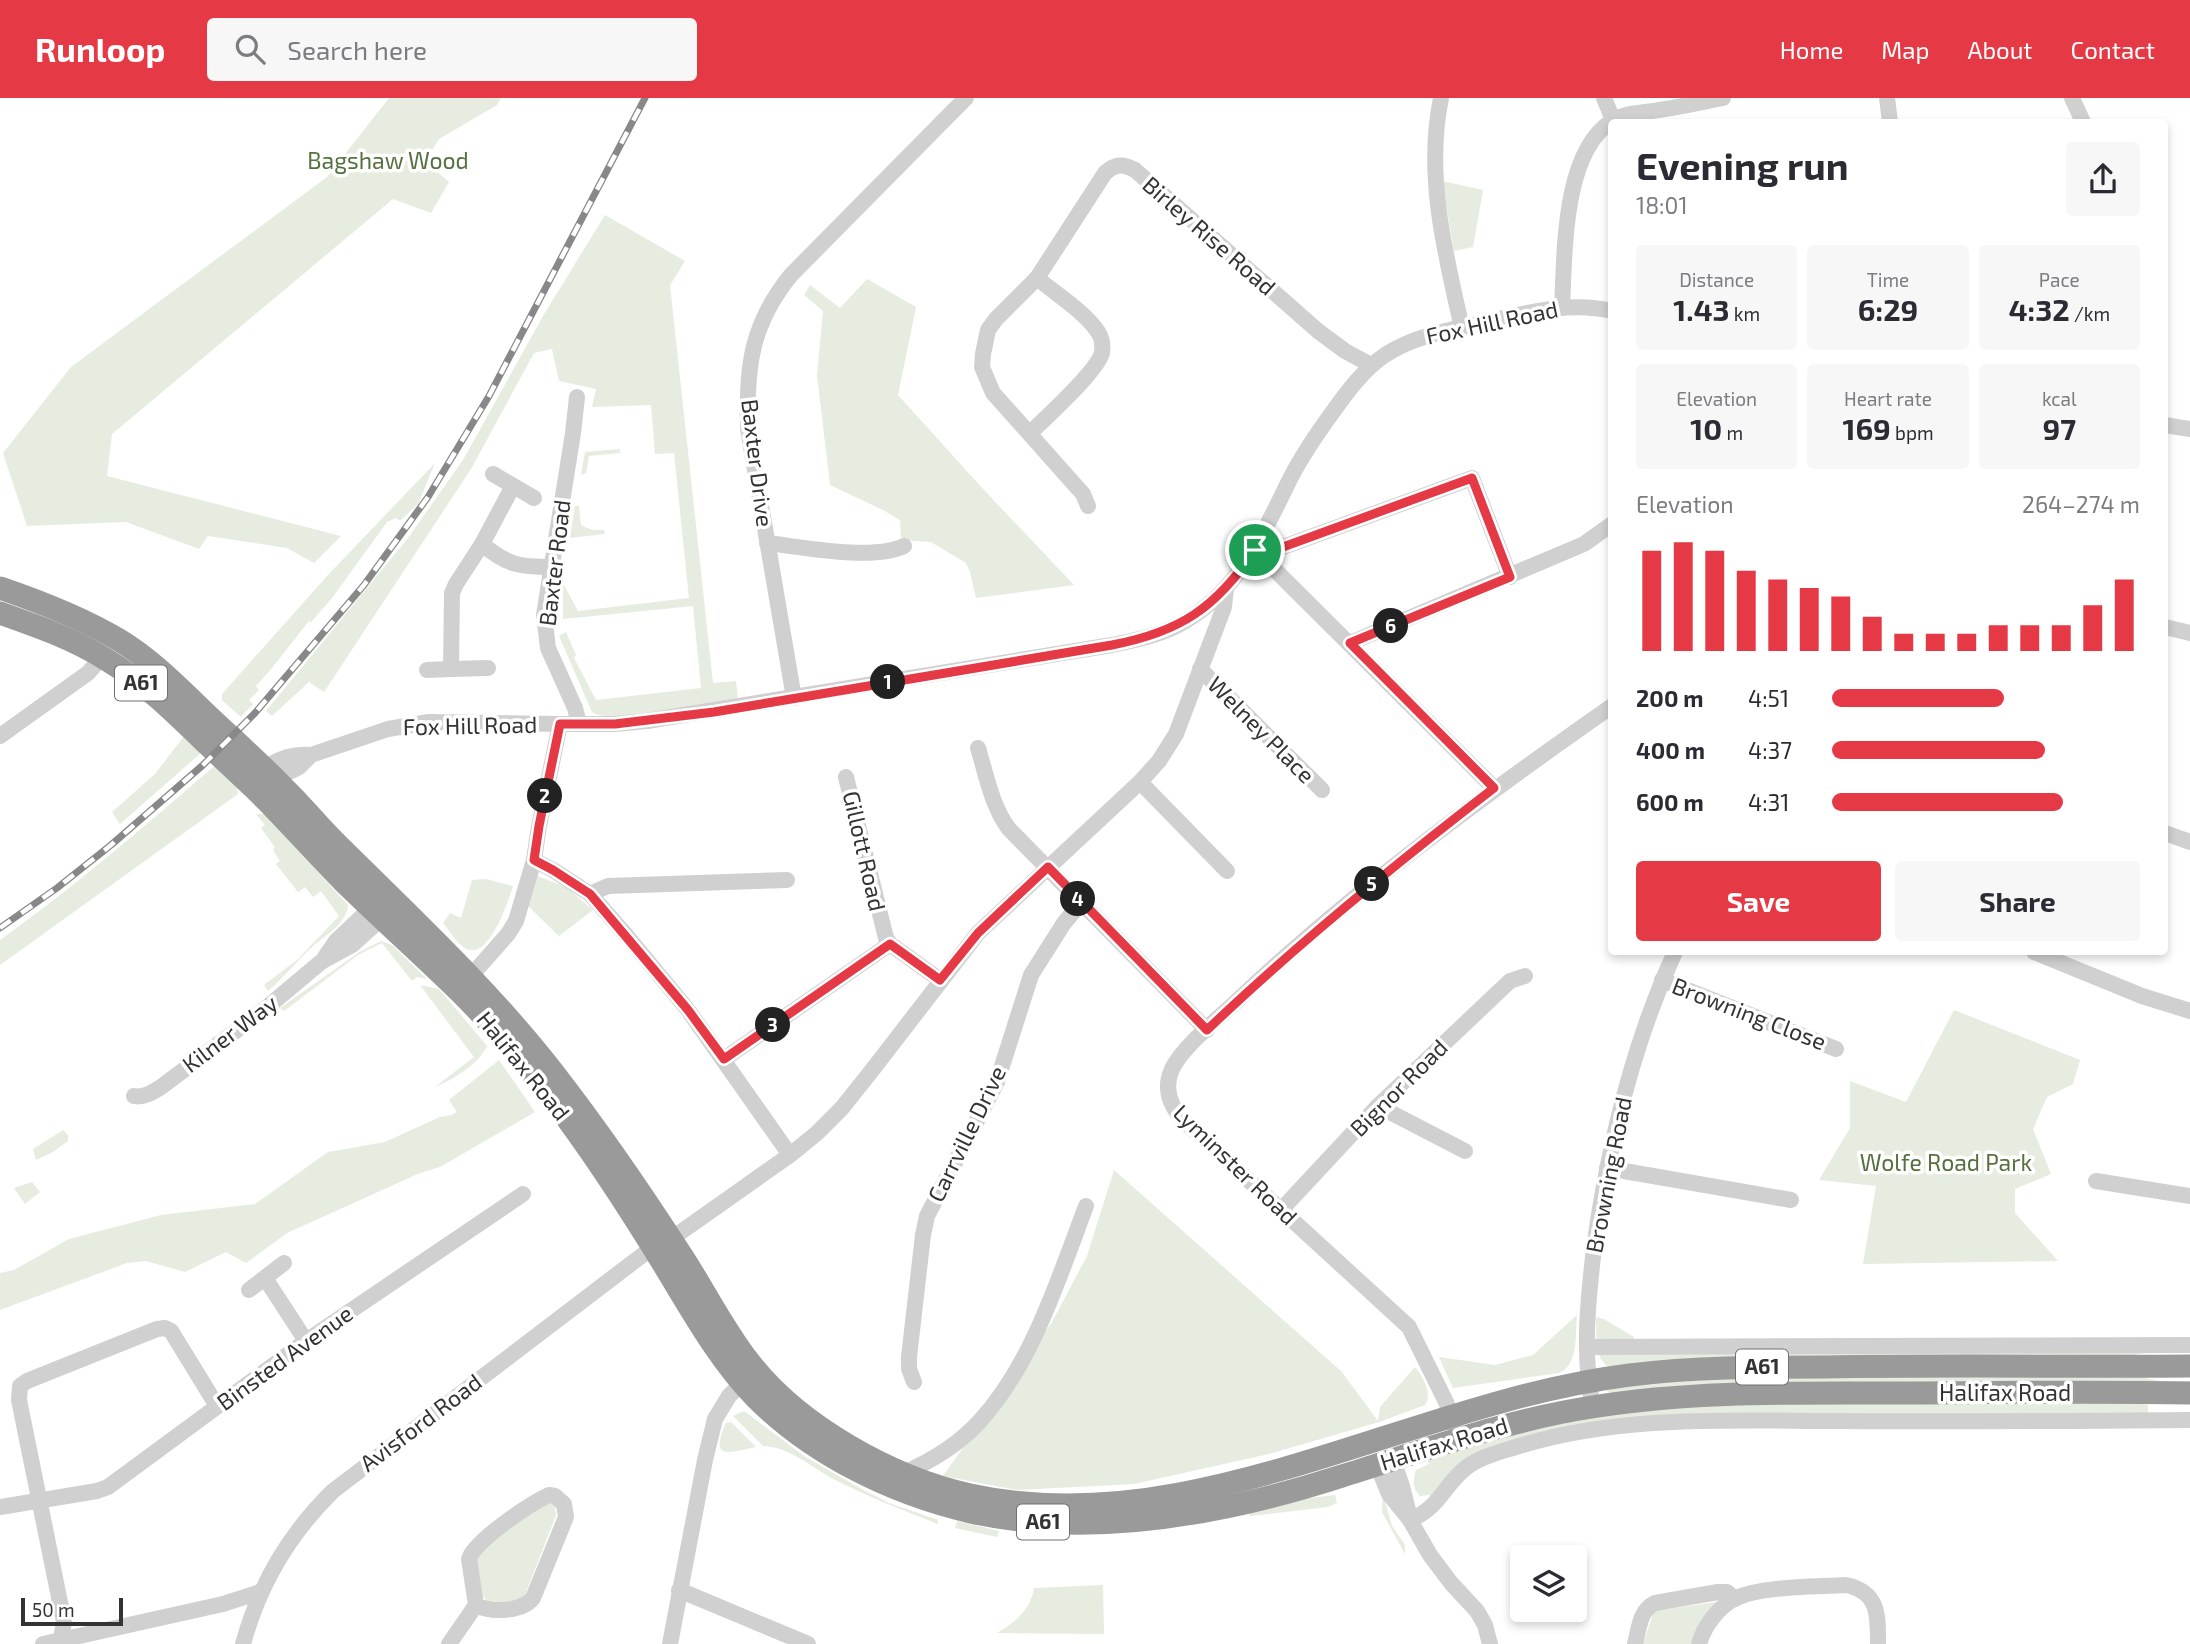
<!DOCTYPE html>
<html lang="en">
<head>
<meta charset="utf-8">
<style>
  :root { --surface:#fff; --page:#f7f7f7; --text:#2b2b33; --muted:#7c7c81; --accent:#e63946 }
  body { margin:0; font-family:"Exo 2",sans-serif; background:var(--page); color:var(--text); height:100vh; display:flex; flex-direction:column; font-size:26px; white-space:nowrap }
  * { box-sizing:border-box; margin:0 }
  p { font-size:23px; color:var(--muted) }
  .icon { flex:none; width:38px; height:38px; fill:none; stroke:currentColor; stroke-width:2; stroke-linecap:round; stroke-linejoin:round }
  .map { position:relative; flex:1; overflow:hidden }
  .side { position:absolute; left:1608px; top:21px; width:560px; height:836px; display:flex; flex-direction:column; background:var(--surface); border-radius:7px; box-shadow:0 4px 10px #0003 }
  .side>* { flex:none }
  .tools { position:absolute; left:1510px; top:1447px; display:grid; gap:14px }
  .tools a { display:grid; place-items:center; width:77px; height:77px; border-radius:7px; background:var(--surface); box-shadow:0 4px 10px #0003; font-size:35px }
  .scale { position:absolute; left:21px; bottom:18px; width:102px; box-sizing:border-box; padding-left:7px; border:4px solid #333; border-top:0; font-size:19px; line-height:24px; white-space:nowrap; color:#333; -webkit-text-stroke:5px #fff; paint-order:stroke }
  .pin { position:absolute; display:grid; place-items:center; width:60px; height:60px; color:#fff; margin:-30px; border:4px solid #fff; border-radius:50%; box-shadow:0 2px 7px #0007 }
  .km { position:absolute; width:35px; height:35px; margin:-18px; border-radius:50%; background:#222; color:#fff; font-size:19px; line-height:35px; text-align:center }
  .round { display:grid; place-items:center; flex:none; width:74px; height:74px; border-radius:7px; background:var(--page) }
  .summary { display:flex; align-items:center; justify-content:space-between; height:119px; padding:0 28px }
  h1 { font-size:38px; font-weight:700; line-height:52px }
  .metrics { display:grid; grid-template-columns:repeat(3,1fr); gap:10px; height:119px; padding:7px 28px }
  .metrics div { display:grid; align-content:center; border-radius:7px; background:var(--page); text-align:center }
  .metrics b { font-size:30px; font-weight:700 }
  .metrics small { font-size:19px; font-weight:400 }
  .metrics p { font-size:19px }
  .chart { height:196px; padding:14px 28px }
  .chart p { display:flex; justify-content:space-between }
  .chart svg { width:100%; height:126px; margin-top:7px; stroke:var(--accent); stroke-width:6 }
  .button { display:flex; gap:14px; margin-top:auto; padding:14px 28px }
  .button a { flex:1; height:80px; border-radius:7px; background:var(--accent); color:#fff; font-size:28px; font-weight:700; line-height:80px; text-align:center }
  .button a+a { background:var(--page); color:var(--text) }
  ul { padding:0 28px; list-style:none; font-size:23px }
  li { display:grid; grid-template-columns:112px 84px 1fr; align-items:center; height:52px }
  li i { height:18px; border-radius:9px; background:var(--accent) }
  header { display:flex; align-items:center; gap:42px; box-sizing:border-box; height:98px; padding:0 35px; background:var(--accent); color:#fff }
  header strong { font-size:33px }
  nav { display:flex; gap:38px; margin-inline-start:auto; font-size:24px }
  .search { width:490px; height:63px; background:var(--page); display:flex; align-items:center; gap:18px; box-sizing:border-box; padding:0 24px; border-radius:7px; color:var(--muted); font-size:26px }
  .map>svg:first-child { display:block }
</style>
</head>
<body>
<header>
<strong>Runloop</strong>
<div class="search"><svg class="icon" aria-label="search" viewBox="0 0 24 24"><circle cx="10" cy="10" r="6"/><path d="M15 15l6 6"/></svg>Search here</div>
<nav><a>Home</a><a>Map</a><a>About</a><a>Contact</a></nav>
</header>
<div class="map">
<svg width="2190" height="1546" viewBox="0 0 2190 1546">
  <rect width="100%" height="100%" fill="#fff"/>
  <g fill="#e6ecdf">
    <polygon points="389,0 501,0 497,7 439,41 425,63 449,84 431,115 393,101 112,336 107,378 341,438 314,465 287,450 208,438 199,451 126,424 27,428 3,355 71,269 327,79"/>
    <polygon points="1442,83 1483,92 1473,149 1454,153"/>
    <path d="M605,117L685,163L670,187L713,585L736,583L738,601C712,606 610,628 592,614L559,538L566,534L576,557L574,560L596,602L701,590L693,508L563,521V485L578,513L689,500L674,355L655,356L651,307L592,309L596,291L559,283L552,251L534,255L471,371L324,594L309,584L272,618L266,613L408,440L463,362L543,218Z"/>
    <polygon points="867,181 916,209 898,297 983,391 1074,487 976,500 970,474 966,465 931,444 901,442 900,422 883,412 830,387 817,277 823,213 804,197 810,187 840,210"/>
    <polygon points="620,351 620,355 589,358 586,375 581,377 585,354"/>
    <path d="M435,365L418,406L400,423L396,420L387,424L332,500L311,524L309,523C291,545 275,568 256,588L259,592L249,602L253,606L241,619L222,602V596L328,477Z"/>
    <polygon points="575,408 579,408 581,427 592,432 604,432 605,436 570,440"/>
    <polygon points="185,637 202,654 120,726 112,714 155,676"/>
    <path d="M218,665L237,684L238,696L0,867V842C77,787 147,726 218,665Z"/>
    <path d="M256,716H265L348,807C346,827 325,837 312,849C297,863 284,879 268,893L264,887L297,862L339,818L321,793L313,799L305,789L298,794L276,766L280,763L273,752L275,749L261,730L265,727Z"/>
    <polygon points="537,778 566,789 593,812 559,838 527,807"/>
    <path d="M486,781L513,788C509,802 490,857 470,852C459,850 450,833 443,825L450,815L461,820L472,782Z"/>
    <polygon points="381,843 392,847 427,881 417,879 412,883 382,845 358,857 284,913 280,910 361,853"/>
    <path d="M420,887L439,891L487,948C479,966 452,982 435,989L474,959Z"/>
    <polygon points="1954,912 2080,962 2073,986 2047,999 2033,1031 2051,1076 2015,1091 2015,1115 2058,1163 1863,1166 1876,1088 1819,1082 1850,1030 1850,983 1906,1004"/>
    <polygon points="499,962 535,1014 440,1069 420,1075 287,1135 246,1165 226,1154 185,1174 146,1163 127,1165 0,1212 0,1175 14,1172 69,1141 161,1117 255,1106 328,1054 385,1044 440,1019 452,1017 457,1014 449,1002"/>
    <polygon points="63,1032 68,1037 68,1043 53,1054 36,1062 33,1051"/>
    <path d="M1114,1072L1341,1273L1378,1323L1380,1309L1415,1269C1423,1279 1433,1296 1425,1307L1379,1324L1269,1356L1134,1386L1017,1392L943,1378L1052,1224L1087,1158Z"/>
    <polygon points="32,1084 40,1094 25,1106 14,1090"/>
    <path d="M1577,1217C1575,1236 1579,1267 1559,1275L1453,1290L1439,1259L1495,1267L1533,1257Z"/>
    <path d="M1596,1219L1604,1221L1634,1239L1635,1254L2153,1253L2130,1258L1671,1263L1609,1269C1593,1260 1597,1236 1596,1219Z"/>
    <polygon points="2124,1276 2160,1283 2190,1283 2190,1287 1612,1296 1605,1292 1671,1279"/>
    <path d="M2128,1303L2148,1307V1319L1695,1320L1500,1351L1456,1368L1429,1404L1430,1397L1420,1398C1412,1390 1413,1383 1416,1372L1429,1366L1427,1361L1601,1312L1738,1304Z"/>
    <path d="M744,1313L804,1358L856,1388L889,1405L938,1422V1426C904,1413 870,1399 837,1383C813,1371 791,1349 763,1348L733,1318Z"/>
    <path d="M731,1324L756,1349C731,1354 708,1364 726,1325Z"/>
    <polygon points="1383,1396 1392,1428 1405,1447 1405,1456 1382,1414"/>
    <polygon points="1335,1397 1337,1405 1328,1409 1250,1418 1248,1412 1292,1402"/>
    <polygon points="550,1404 555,1409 556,1417 525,1497 518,1503 490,1507 478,1492 474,1460 478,1451 542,1405"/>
    <polygon points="957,1423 999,1433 997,1439 955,1430"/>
    <path d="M1103,1487L1104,1536L997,1535C1015,1525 1031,1511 1034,1490Z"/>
    <polygon points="1716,1504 1692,1546 1643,1546 1654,1513"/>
  </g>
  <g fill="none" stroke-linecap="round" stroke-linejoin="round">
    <g stroke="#d0d0d0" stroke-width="16">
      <path d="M1441,0C1425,77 1445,155 1462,230"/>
      <polyline points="1604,0 1613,22"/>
      <polyline points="1887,0 1890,24"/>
      <polyline points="2072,0 2083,24"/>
      <path d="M1562,210C1565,156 1562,55 1612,23C1626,14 1644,15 1659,12C1681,9 1702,4 1723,0"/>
      <polyline points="577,299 573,335 544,517 548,550 575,610 579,626"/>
      <polyline points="2165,327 2190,331"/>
      <path d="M1030,335C1046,320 1097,273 1102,255C1103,248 1102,240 1098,234C1085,214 1056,196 1037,180"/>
      <polyline points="493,376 534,400"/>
      <path d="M1088,408L1083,396L993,295L982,269L983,256L988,232L996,221L1037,180L1105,75C1115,66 1123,65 1135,72L1318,233L1345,253L1371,267"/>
      <path d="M767,445C802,449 873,463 904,448"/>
      <polyline points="482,446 513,388"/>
      <polyline points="1255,452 1494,690"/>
      <polyline points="1261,457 1472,380 1510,479"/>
      <polyline points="2165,529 2190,535"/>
      <polyline points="1350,545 1584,446 1612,426"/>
      <path d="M488,570L451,571L452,495L456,486L482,446C507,467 519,469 551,469"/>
      <polyline points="1200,571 1322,692"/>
      <polyline points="427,572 451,571"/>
      <path d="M794,600L748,331C746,269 751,226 791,177L966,0"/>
      <polyline points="0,638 88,575 102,559"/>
      <path d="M978,650C986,676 992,709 1009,731L1207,932"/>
      <path d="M264,671C280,660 292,656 311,657"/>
      <polyline points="846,679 886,840 890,846 940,882"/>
      <path d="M275,681L299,669L311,657L388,631L429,624L560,626H615L647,623L1112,547C1137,542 1165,536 1187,522C1240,490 1263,436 1289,383C1301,359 1316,337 1332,315C1347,294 1363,272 1385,257C1416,237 1451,232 1486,224C1527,215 1570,203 1612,213"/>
      <polyline points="1140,684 1227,773"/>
      <polyline points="2165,735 2190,744"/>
      <polyline points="534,762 553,772 590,796 626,837 688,912 790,1057"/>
      <polyline points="590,796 608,788 787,782"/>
      <polyline points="2034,854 2142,898 2190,913"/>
      <polyline points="325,859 336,843 371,810"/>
      <polyline points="1662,882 1836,951"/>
      <polyline points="463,887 508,836 516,823 534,762 539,728 560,626"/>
      <polyline points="724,961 890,846"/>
      <path d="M134,998C144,1000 153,994 161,989L265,911L321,864L352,847L382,820"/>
      <polyline points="1378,1008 1465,1053"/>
      <polyline points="1607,1070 1791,1102"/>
      <polyline points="2096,1083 2190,1098"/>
      <polyline points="1281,1112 1378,1008 1510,883 1525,878"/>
      <polyline points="671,1141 790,1057 817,1035 842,1010 873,971 978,835 1140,684 1159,663 1176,636 1224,509 1226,490"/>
      <polyline points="265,1180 306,1243"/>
      <polyline points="249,1192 284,1165"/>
      <polyline points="1587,1249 2190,1247"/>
      <polyline points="914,1284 909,1271 909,1259 923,1137 927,1118 997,984 1031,877 1064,825 1081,805"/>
      <path d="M1593,1309C1582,1257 1588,1202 1594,1150C1608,1048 1632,948 1675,854"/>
      <path d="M1455,1328L1446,1304L1409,1229L1184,1023C1170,1008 1163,991 1172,971C1183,948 1219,920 1238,902C1353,793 1482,699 1612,608"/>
      <polyline points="1393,1362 1402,1388 1409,1416"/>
      <polyline points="1377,1367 1389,1396 1410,1422 1430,1457 1451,1485 1477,1513 1485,1527 1490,1546"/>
      <path d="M904,1375C931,1363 959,1346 979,1324C1032,1267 1059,1179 1086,1108"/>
      <path d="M549,1397L555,1398L564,1406L566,1419L533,1500C522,1514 491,1515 476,1507L469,1461C473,1444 531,1405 549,1397Z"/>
      <polyline points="0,1409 97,1393 108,1389 306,1243 523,1096"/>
      <path d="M1410,1422C1441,1409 1444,1386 1467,1369C1480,1359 1500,1354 1516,1349C1621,1316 1733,1323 1841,1323C1957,1324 2074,1323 2190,1322"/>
      <polyline points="679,1492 808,1546"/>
      <polyline points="43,1546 223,1506 260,1494"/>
      <polyline points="60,1546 64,1524 19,1302 20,1288 27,1283 157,1231 165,1230 171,1233 217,1308"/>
      <path d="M243,1546C259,1487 289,1436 333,1393L653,1149"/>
      <polyline points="449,1546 476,1507"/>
      <polyline points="670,1546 705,1362 715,1321 729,1298 749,1278"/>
      <path d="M1635,1546C1639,1530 1640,1512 1655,1505L1718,1494H1727L1735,1501"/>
      <path d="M1699,1546C1704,1528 1719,1508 1736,1500C1763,1488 1815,1489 1846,1487C1879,1494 1878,1517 1878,1546"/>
    </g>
    <g stroke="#9a9a9a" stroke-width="23">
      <path d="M0,490C41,504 82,520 119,542C149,560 174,585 199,609C227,636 257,662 284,690C303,708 319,729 338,747C412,820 488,891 553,974C598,1032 640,1093 680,1155C704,1191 723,1231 750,1265C799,1328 892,1380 970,1397C1194,1446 1410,1304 1630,1277C1694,1269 1760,1269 1825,1269C1947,1267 2068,1269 2190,1268"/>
      <path d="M0,515C37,528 74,541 107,562C145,585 175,615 206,645C222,660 238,675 254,690C285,720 313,753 344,784C381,820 420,855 457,891C491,924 522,962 551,999C593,1054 631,1113 667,1172C693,1215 720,1263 756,1300C813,1357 893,1396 971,1414C1091,1441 1227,1415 1342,1378C1425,1352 1507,1322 1592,1309C1691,1293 1791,1295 1891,1295C1991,1295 2090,1293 2190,1295"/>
    </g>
    <defs>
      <polyline id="rail" points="0,830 57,790 111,747 203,667 255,615 364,487 428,399 489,298 645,0"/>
    </defs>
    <use href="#rail" stroke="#888" stroke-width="7"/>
    <use href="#rail" stroke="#fff" stroke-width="4.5" stroke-dasharray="13" stroke-linecap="butt"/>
  </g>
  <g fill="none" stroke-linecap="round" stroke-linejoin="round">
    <defs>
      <path id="route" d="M1472,380L1510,479L1350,545L1494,690C1394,767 1298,845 1207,932L1048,769L978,835L940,882L890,846L724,961L688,912L590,796L553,772L534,762L539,728L560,626H615L714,614L1112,547C1180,534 1216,510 1255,452L1261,457Z"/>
    </defs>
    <use href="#route" stroke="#fff" stroke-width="14"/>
    <use href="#route" stroke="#e63946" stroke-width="9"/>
  </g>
  <g text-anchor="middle" stroke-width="7" stroke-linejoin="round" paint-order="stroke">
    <g fill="#fff" stroke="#707070" stroke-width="2">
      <rect x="115" y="567.5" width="52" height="35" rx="5"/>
      <rect x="1736" y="1251.5" width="52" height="35" rx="5"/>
      <rect x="1017" y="1406.5" width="52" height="35" rx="5"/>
    </g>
    <g font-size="21" font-weight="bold" fill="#333">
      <text x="141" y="592">A61</text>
      <text x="1762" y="1276">A61</text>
      <text x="1043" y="1431">A61</text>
    </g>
    <g font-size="23" fill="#56703f" stroke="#fff">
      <text x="388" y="71">Bagshaw Wood</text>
      <text x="1946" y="1073">Wolfe Road Park</text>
    </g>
    <g font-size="23" fill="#333" stroke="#fff">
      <text transform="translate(1209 138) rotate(41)" y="8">Birley Rise Road</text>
      <text transform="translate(1492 225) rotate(-12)" y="8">Fox Hill Road</text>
      <text transform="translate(757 365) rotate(83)" y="8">Baxter Drive</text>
      <text transform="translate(555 465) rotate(-83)" y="8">Baxter Road</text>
      <text transform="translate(470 628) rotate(-1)" y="8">Fox Hill Road</text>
      <text transform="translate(1261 632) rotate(45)" y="8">Welney Place</text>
      <text transform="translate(864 753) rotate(77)" y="8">Gillott Road</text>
      <text transform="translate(1749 916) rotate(21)" y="8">Browning Close</text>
      <text transform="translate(230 936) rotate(-37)" y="8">Kilner Way</text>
      <text transform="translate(523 968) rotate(51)" y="8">Halifax Road</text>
      <text transform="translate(1399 990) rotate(-45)" y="8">Bignor Road</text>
      <text transform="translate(967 1036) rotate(-64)" y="8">Carrville Drive</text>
      <text transform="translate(1235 1067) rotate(44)" y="8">Lyminster Road</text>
      <text transform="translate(1609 1077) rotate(-79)" y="8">Browning Road</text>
      <text transform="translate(285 1260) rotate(-36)" y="8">Binsted Avenue</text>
      <text x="2005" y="1303">Halifax Road</text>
      <text transform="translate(421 1325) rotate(-37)" y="8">Avisford Road</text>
      <text transform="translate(1444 1346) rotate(-17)" y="8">Halifax Road</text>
    </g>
  </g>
</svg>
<div class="tools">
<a><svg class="icon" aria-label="layers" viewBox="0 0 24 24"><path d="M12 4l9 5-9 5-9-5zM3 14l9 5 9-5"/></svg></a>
</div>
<div class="scale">50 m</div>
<div class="pin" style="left:1255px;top:452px;background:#1e9e55"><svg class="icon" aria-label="arrive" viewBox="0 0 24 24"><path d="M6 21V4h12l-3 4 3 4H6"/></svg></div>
<b class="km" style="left:888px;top:584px">1</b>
<b class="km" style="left:545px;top:698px">2</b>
<b class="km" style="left:773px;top:927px">3</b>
<b class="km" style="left:1078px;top:801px">4</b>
<b class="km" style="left:1372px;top:786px">5</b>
<b class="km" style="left:1391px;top:528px">6</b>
<section class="side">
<div class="summary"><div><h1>Evening run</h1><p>18:01</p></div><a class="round"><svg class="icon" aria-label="share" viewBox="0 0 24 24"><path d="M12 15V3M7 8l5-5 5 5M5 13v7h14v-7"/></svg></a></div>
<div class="metrics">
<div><p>Distance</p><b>1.43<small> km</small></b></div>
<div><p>Time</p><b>6:29</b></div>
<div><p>Pace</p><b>4:32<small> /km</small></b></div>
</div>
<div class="metrics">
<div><p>Elevation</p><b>10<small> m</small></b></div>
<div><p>Heart rate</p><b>169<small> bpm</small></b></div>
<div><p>kcal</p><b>97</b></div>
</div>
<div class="chart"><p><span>Elevation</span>264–274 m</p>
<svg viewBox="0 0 160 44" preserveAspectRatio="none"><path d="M5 44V9M15 44V6M25 44V9M35 44V16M45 44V19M55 44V22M65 44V25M75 44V32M85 44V38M95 44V38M105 44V38M115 44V35M125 44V35M135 44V35M145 44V28M155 44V19"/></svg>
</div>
<ul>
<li><b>200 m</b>4:51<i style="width:56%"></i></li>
<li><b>400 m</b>4:37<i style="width:69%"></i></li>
<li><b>600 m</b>4:31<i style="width:75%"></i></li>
</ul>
<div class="button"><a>Save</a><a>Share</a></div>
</section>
</div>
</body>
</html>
